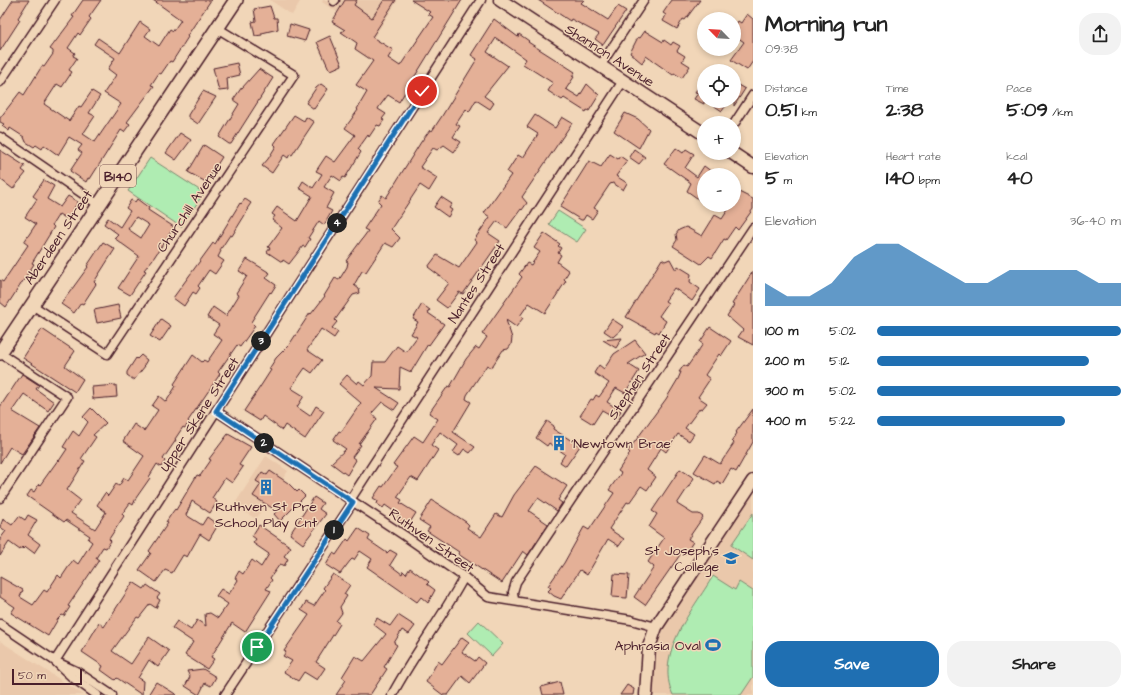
<!DOCTYPE html>
<html lang="en">
<head>
<meta charset="utf-8">
<style>
  :root { --surface:#fff; --page:#f2f2f2; --text:#222; --muted:#767676; --accent:#1f6fb2 }
  body { margin:0; font-family:"Architects Daughter",sans-serif; background:var(--page); color:var(--text); height:100vh; display:flex; flex-direction:column; font-size:15px; white-space:nowrap }
  * { box-sizing:border-box; margin:0 }
  p { font-size:13px; color:var(--muted) }
  .icon { flex:none; width:22px; height:22px; fill:none; stroke:currentColor; stroke-width:2; stroke-linecap:round; stroke-linejoin:round }
  .map { position:relative; flex:1; overflow:hidden }
  .panel { display:flex; flex-direction:column; background:var(--surface); width:380px }
  .panel>* { flex:none }
  .needle { width:26px; rotate:295deg }
  .controls { position:absolute; left:697px; top:12px; display:grid; gap:8px }
  .controls a { display:grid; place-items:center; width:44px; height:44px; border-radius:50%; background:var(--surface); box-shadow:0 2px 6px #0003; font-size:20px }
  .scale { position:absolute; left:12px; bottom:10px; width:70px; box-sizing:border-box; padding-left:4px; border:2px solid #4a1f2b; border-top:0; font-size:11px; line-height:14px; white-space:nowrap; color:#4a1f2b; -webkit-text-stroke:3px #f1d6b8; paint-order:stroke }
  .pin { position:absolute; display:grid; place-items:center; width:34px; height:34px; color:#fff; margin:-17px; border:2px solid #fff; border-radius:50%; box-shadow:0 1px 4px #0007 }
  .km { position:absolute; width:20px; height:20px; margin:-10px; border-radius:50%; background:#222; color:#fff; font-size:11px; line-height:20px; text-align:center }
  .round { display:grid; place-items:center; flex:none; width:42px; height:42px; border-radius:16px; background:var(--page) }
  .overview { display:flex; align-items:center; justify-content:space-between; height:68px; padding:0 12px }
  h1 { font-size:22px; font-weight:700; line-height:30px }
  .figures { display:grid; grid-template-columns:repeat(3,1fr); gap:6px; height:68px; padding:4px 12px }
  .figures div { display:grid; align-content:center }
  .figures b { font-size:20px; font-weight:700 }
  .figures small { font-size:11px; font-weight:400 }
  .figures p { font-size:11px }
  .chart { height:112px; padding:8px 12px }
  .chart p { display:flex; justify-content:space-between }
  .chart svg { width:100%; height:72px; margin-top:4px; fill:var(--accent); opacity:.7 }
  .primary-button { display:flex; gap:8px; margin-top:auto; padding:8px 12px }
  .primary-button a { flex:1; height:46px; border-radius:16px; background:var(--accent); color:#fff; font-size:16px; font-weight:700; line-height:46px; text-align:center }
  .primary-button a+a { background:var(--page); color:var(--text) }
  ul { padding:0 12px; list-style:none; font-size:13px }
  li { display:grid; grid-template-columns:64px 48px 1fr; align-items:center; height:30px }
  li i { height:10px; border-radius:5px; background:var(--accent) }
  main { display:flex; flex:1; min-height:0 }
  .map>svg:first-child { display:block }
</style>
</head>
<body>
<main>
<div class="map">
<svg width="753" height="695" viewBox="0 0 753 695">
  <rect width="100%" height="100%" fill="#f1d6b8"/>
  <filter id="ink" filterUnits="userSpaceOnUse"><feTurbulence type="fractalNoise" baseFrequency=".025" numOctaves="2"/><feDisplacementMap in="SourceGraphic" scale="8" xChannelSelector="R" yChannelSelector="G"/><feConvolveMatrix kernelMatrix="1 2 1 2 8 2 1 2 1" color-interpolation-filters="sRGB"/></filter>
  <g filter="url(#ink)">
    <g fill="#eac8ab">
      <polygon points="270,0 301,0 292,15"/>
      <polygon points="323,0 398,0 374,37 322,2"/>
      <polygon points="266,456 288,471 256,519 234,505"/>
      <polygon points="753,494 753,695 653,695 655,652 666,623"/>
      <polygon points="0,641 84,695 0,695"/>
    </g>
    <g fill="#afecb2" stroke="#7c866e">
      <polygon points="150,158 204,193 181,227 128,191"/>
      <polygon points="558,211 586,229 577,242 549,224"/>
      <polygon points="753,513 753,560 731,545"/>
      <path d="M713,576L735,590L739,582L753,591V677L741,695H673C654,654 693,610 713,576Z"/>
      <polygon points="479,621 503,644 492,656 468,633"/>
    </g>
    <g fill="#e4b097" stroke="#4a1f2b" fill-rule="evenodd">
      <polygon points="13,0 29,0 18,18 20,20 0,51 0,20"/>
      <polygon points="83,0 101,0 89,17 91,19 80,35 78,33 68,48 75,53 73,56 77,58 69,70 72,72 62,87 57,84 44,104 69,121 79,106 81,107 92,91 100,96 89,113 95,116 83,134 95,142 121,104 104,93 116,75 108,69 115,58 94,44 98,38 120,53 140,22 150,29 145,36 159,46 170,29 173,31 181,20 153,0 211,0 187,36 188,37 172,62 170,61 161,74 159,73 151,85 154,86 127,122 130,124 124,132 121,130 90,179 88,178 86,182 70,171 82,153 78,150 82,145 69,137 58,155 44,145 42,149 36,145 34,147 26,142 24,137 10,128 9,131 2,126 4,124 0,122 0,118 20,92 24,95 42,66 44,67 53,54 53,51 50,49 74,17 72,16"/>
      <polygon points="345,0 357,0 354,5 372,18 384,0 396,0 372,37 393,50 388,58 400,66 433,17 428,14 430,12 411,0 462,0 399,102 388,95 379,107 378,109 386,114 382,119 384,120 380,126 377,125 369,137 368,135 358,149 361,152 345,178 343,177 341,181 332,175 324,187 334,193 326,208 332,211 324,225 319,221 308,238 310,239 305,247 303,246 289,264 283,260 282,262 267,252 270,248 268,247 282,228 272,220 275,216 272,214 277,207 297,221 312,196 299,188 303,181 313,188 322,174 316,171 326,156 335,162 355,135 345,128 358,110 357,109 367,92 356,85 373,61 355,49 357,43 341,32 345,30 332,22"/>
      <polygon points="538,0 584,0 581,3 608,20 618,6 626,11 603,45 595,39 599,34 571,19 570,21"/>
      <polygon points="672,0 700,0 685,20 683,19 677,29 663,21 666,15 663,13"/>
      <polygon points="270,6 274,18 277,18 278,29 262,33 262,35 255,36 252,22 256,21 254,9"/>
      <polygon points="747,14 753,19 753,61 747,70 731,60 744,42 734,35 734,27 738,21 741,23"/>
      <polygon points="494,19 518,37 519,34 529,41 528,42 575,72 572,76 574,77 566,89 579,97 587,84 599,95 589,111 587,110 586,112 564,98 562,100 548,91 553,83 523,64 526,59 496,38 487,52 508,66 484,96 494,103 490,109 476,100 469,112 466,109 456,124 460,126 453,137 461,142 454,152 444,145 437,150 433,148 420,167 437,178 429,191 420,185 391,229 400,238 393,247 385,243 366,272 362,271 354,285 359,289 360,293 353,295 335,320 337,322 332,328 338,332 334,338 321,329 307,350 322,360 312,373 305,368 291,388 304,396 297,407 310,416 316,406 324,411 305,439 285,425 282,430 263,416 260,421 244,411 262,384 271,370 269,369 276,358 289,345 310,313 311,314 325,296 324,296 335,278 339,280 347,267 348,262 346,261 368,231 364,229 381,204 378,201 382,195 386,198 421,142 430,130 432,131 442,116 477,59 471,55"/>
      <polygon points="290,24 309,30 305,41 287,36"/>
      <polygon points="645,31 663,42 664,40 671,45 673,42 680,46 677,51 685,56 682,61 690,66 682,78 674,73 673,75 646,56 642,63 630,53 638,37 640,38"/>
      <polygon points="330,36 342,65 331,70 329,69 317,42"/>
      <polygon points="237,63 240,75 227,78 228,90 219,91 213,68"/>
      <polygon points="259,69 273,78 231,144 229,144 219,137 239,104 233,100 242,87 242,88"/>
      <polygon points="704,79 704,104 694,99 698,93 695,92"/>
      <polygon points="321,84 328,89 314,109 306,103 316,88"/>
      <polygon points="738,85 745,89 734,106 734,91"/>
      <polygon points="203,91 216,97 198,124 188,117 188,115"/>
      <polygon points="707,101 729,101 722,111"/>
      <polygon points="625,113 638,119 649,129 639,148 614,131"/>
      <polygon points="294,115 304,121 306,117 314,122 292,155 290,154 288,158 284,155 272,173 262,166 268,159 276,146 274,144"/>
      <polygon points="535,115 555,128 562,117 572,123 522,197 527,203 522,210 521,209 507,228 497,221 488,233 500,241 463,294 459,292 447,308 436,300 449,283 428,267 437,255 459,268 477,242 474,240 490,217 484,213 511,175 507,172 518,155 523,158 538,134 527,127"/>
      <polygon points="180,133 191,140 176,160 166,153"/>
      <polygon points="204,145 222,157 206,182 188,172"/>
      <polygon points="676,148 683,153 686,149 694,154 685,168 697,177 704,166 716,175 704,175 704,203 687,191 691,183 664,164"/>
      <polygon points="634,149 645,157 639,164 629,157"/>
      <polygon points="0,150 25,166 22,170 26,173 13,189 0,179"/>
      <polygon points="610,154 618,159 620,156 627,161 616,176 627,183 623,190 613,183 610,184 594,208 598,210 592,219 586,215 583,220 581,220 560,207 589,161 601,167"/>
      <polygon points="44,180 54,186 47,199 60,207 68,196 78,202 67,219 59,214 52,225 54,227 32,263 34,264 6,307 0,302 0,280 3,282 28,245 24,242 36,224 25,217 37,199 33,196"/>
      <polygon points="739,192 753,199 753,209 738,230 735,227 726,240 724,239 712,258 709,256 701,264 673,246 677,240 676,234 679,230 686,227 702,236 715,215 722,219 731,205 734,205 734,200"/>
      <polygon points="441,197 452,204 449,208 452,210 448,217 434,207"/>
      <path d="M137,199L149,208L148,210L174,227L153,259L144,270L146,271L130,295L118,288L139,256L114,238L118,234L104,224L108,218L120,227L130,211L126,208L131,200L135,202ZM136,217L149,225L141,238L128,229Z"/>
      <polygon points="245,199 251,203 247,209 248,210 232,236 230,235 220,250 221,251 218,257 224,261 215,274 209,270 198,286 200,288 196,294 193,292 184,306 173,298 213,243 215,244 240,203 241,204"/>
      <polygon points="544,233 560,244 558,246 561,248 558,253 561,255 557,262 569,271 564,279 566,281 545,313 529,303 520,316 523,318 516,327 506,320 512,338 511,345 508,349 503,350 491,368 487,365 467,395 466,399 471,402 453,432 475,447 470,453 464,449 459,456 453,452 458,445 440,432 431,445 438,450 418,481 411,477 397,497 402,500 400,503 416,513 407,527 397,519 399,515 385,505 383,508 377,504 378,501 373,498 381,486 383,487 397,467 393,465 414,436 423,442 438,419 429,413 448,386 450,387 466,359 476,347 479,349 487,337 482,334 522,277 519,274 527,263 531,265 540,252 534,248"/>
      <polygon points="103,242 115,249 94,282 96,284 83,304 81,303 74,313 61,304 88,267 87,266"/>
      <polygon points="247,259 270,273 266,278 276,285 271,293 270,292 251,322 255,326 240,347 237,345 218,372 220,374 188,421 189,422 185,428 183,427 175,439 176,440 163,459 165,461 161,467 157,464 149,477 150,478 136,498 133,505 130,503 122,514 124,516 109,539 111,541 106,548 103,547 96,558 99,560 68,606 70,607 64,616 62,615 58,619 48,636 11,613 15,607 0,597 0,577 23,590 20,597 33,605 44,590 47,592 58,575 61,578 73,560 78,564 92,542 88,539 90,536 66,520 64,522 27,496 31,490 34,492 39,484 40,485 58,460 59,461 67,449 63,447 73,431 79,436 88,422 83,417 91,408 106,423 93,435 96,437 81,459 85,461 67,490 80,500 71,513 95,529 106,512 97,505 105,493 108,496 116,484 119,486 124,478 128,480 144,456 123,441 134,424 144,431 158,410 152,406 159,396 166,402 176,386 174,384 193,355 202,362 204,360 207,362 222,340 213,334 219,325 207,317 213,307 226,316 239,295 236,293 247,276 239,271"/>
      <polygon points="662,259 665,261 670,259 676,270 678,266 691,274 690,282 700,289 692,301 674,288 665,301 668,303 659,316 666,321 659,333 656,331 655,333 626,317"/>
      <polygon points="753,271 753,345 738,337 743,330 727,316 734,305 732,304"/>
      <polygon points="422,304 430,310 428,313 444,324 429,345 428,344 411,372 400,367 399,389 376,388 399,403 394,410 382,402 372,413 377,419 359,444 361,445 352,457 356,460 347,475 331,463 346,449 333,440 339,431 341,432 361,403 339,384 347,375 357,384 359,381 364,385 372,376 373,362 385,362 397,346 406,352 417,337 411,334 418,322 413,319"/>
      <polygon points="118,305 121,318 97,323 94,310"/>
      <polygon points="161,319 171,326 160,342 150,336"/>
      <polygon points="612,319 624,327 613,337 604,331"/>
      <polygon points="710,327 731,341 721,356 719,354 705,375 710,379 698,397 707,403 702,409 700,408 685,428 694,434 689,441 678,434 666,452 661,448 647,470 656,477 647,490 641,486 629,503 627,502 609,529 624,539 619,546 608,539 587,575 580,570 561,599 554,596 548,591 551,588 548,586 564,563 584,527 589,530 614,493 609,490 621,473 618,471 630,453 628,451 666,399 678,379 681,372 679,372 684,365 687,367 703,344 700,342"/>
      <polygon points="42,329 75,351 65,366 83,379 75,392 23,358"/>
      <polygon points="622,338 616,348 603,340"/>
      <polygon points="635,340 645,353 628,364 639,371 625,393 616,388 607,402 621,411 616,418 602,410 593,424 580,416 591,399 593,400 596,395 599,397 609,383 594,373 599,365 604,369 614,354"/>
      <polygon points="141,355 147,360 144,365 145,366 134,380 127,375 127,372 136,358 137,359"/>
      <polygon points="22,374 39,385 36,389 54,402 48,411 24,394 12,411 40,428 22,454 10,447 0,463 0,407"/>
      <polygon points="116,385 117,397 93,399 92,387"/>
      <polygon points="753,409 753,442 736,472 731,469 722,484 717,481 715,484 694,472 705,455 720,464 734,443 732,441 737,433 736,432"/>
      <polygon points="547,421 554,426 553,429 580,446 566,466 560,462 565,454 549,443 547,446 536,438"/>
      <polygon points="228,434 251,447 239,465 243,467 232,483 225,478 212,498 217,502 210,513 192,501 186,515 202,525 207,517 218,525 209,540 200,534 187,557 183,555 172,573 165,570 156,582 139,570 151,553 149,551 168,523 166,522 172,513 175,509 176,510 197,475 200,476 211,460 209,459"/>
      <polygon points="536,466 567,486 558,500 562,503 557,511 538,498 529,511 548,524 528,555 523,551 502,583 458,554 459,552 427,531 430,527 419,520 432,500 466,522 469,525 467,528 481,537 496,514 502,517 514,495"/>
      <polygon points="680,469 694,478 677,504 693,514 699,514 703,517 688,539 693,542 685,554 682,552 645,605 634,597 654,567 648,562 664,538 649,527 657,514 652,511"/>
      <polygon points="270,471 288,483 297,492 299,490 305,496 280,521 274,514 277,511 253,496 261,484 256,481 262,472 267,475"/>
      <polygon points="314,497 323,503 319,509 326,514 303,544 290,534"/>
      <polygon points="28,515 37,520 28,535 40,544 34,553 26,547 24,549 22,547 20,550 9,542 0,556 0,539 6,531 0,527 3,519 12,525 19,516 25,520"/>
      <polygon points="259,525 291,547 284,556 288,559 284,566 280,564 270,578 272,580 266,589 271,591 245,632 232,623 211,657 214,659 207,669 185,655 193,642 172,628 177,621 191,630 197,620 206,626 205,614 210,613 218,618 228,604 216,596 221,589 229,594 238,580 235,578 239,571 243,574 252,560 261,567 269,554 253,543 256,539 252,536"/>
      <polygon points="358,528 370,536 368,540 387,553 390,550 397,554 390,565 402,574 403,571 406,574 410,568 429,582 427,584 435,590 428,603 421,597 417,602 367,567 372,559 360,551 354,560 352,559 350,561 340,574 326,565 333,553 336,555 347,539 349,541"/>
      <polygon points="333,574 350,585 344,594 347,596 340,607 342,613 336,621 340,624 316,662 325,668 317,680 304,672 298,681 284,672 292,661 283,656 286,652 284,651 309,615 301,610 306,602 314,606 325,590 323,588"/>
      <polygon points="614,574 629,575 627,598 612,597"/>
      <polygon points="133,582 144,589 147,585 160,594 157,598 160,600 156,608 150,604 139,618 137,617 112,651 131,664 149,637 169,651 158,667 149,660 138,678 143,681 142,695 117,678 115,680 101,670 103,666 82,652 99,623 104,627"/>
      <polygon points="398,615 415,626 409,634 402,630 394,643 397,645 384,667 387,669 370,695 336,695 346,680 342,677 355,656 364,661 386,634 373,624 377,618 390,626"/>
      <polygon points="462,637 469,642 462,652 475,661 478,657 485,663 470,683 462,676 448,695 443,695 426,682 438,661 442,664"/>
      <polygon points="203,669 216,677 211,686 205,683 199,695 185,686 190,677 187,671"/>
      <polygon points="156,682 177,695 148,695"/>
      <polygon points="560,682 563,695 543,695 541,687"/>
      <polygon points="627,685 634,689 633,695 620,695"/>
    </g>
    <g fill="none" stroke-linecap="round" stroke-linejoin="round">
      <defs>
        <g id="minor">
          <polyline points="334,1 335,0"/>
          <polyline points="600,66 644,0"/>
          <polyline points="0,82 55,0"/>
          <polyline points="734,124 753,95"/>
          <polyline points="0,137 99,205"/>
          <polyline points="32,305 107,354 294,75 217,28"/>
          <polyline points="0,353 67,397 0,498"/>
          <polyline points="216,411 405,536 464,577 488,597 631,620 656,627"/>
          <polyline points="350,500 623,81"/>
          <polyline points="514,600 513,592 516,582 753,228"/>
          <polyline points="0,624 55,661 72,677 97,695"/>
          <polyline points="55,661 481,0"/>
          <polyline points="61,664 76,671 112,695"/>
          <polyline points="225,695 353,502"/>
          <path d="M392,695C414,654 442,618 464,577"/>
        </g>
        <g id="secondary">
          <polyline points="500,0 704,134"/>
          <polyline points="732,153 753,167"/>
          <polyline points="646,695 649,647 656,627 753,481"/>
        </g>
        <polyline id="primary" points="0,353 236,0"/>
      </defs>
      <use href="#minor" stroke="#4a1f2b" stroke-width="11"/>
      <use href="#secondary" stroke="#4a1f2b" stroke-width="15"/>
      <use href="#primary" stroke="#4a1f2b" stroke-width="16"/>
      <use href="#minor" stroke="#f1d6b8" stroke-width="8"/>
      <use href="#secondary" stroke="#f1d6b8" stroke-width="12"/>
      <use href="#primary" stroke="#f1d6b8" stroke-width="13"/>
    </g>
  </g>
  <g fill="none" stroke-linecap="round" stroke-linejoin="round" filter="url(#ink)">
    <defs>
      <polyline id="route" points="257,647 353,502 216,411 422,91"/>
    </defs>
    <use href="#route" stroke="#fff" stroke-width="8"/>
    <use href="#route" stroke="#1f6fb2" stroke-width="5"/>
  </g>
  <defs>
    <symbol id="building-bare" viewBox="-9 -9 18 18"><path d="M-4-6H4V6H1V3H-1V6H-4ZM-2.5-4.3h1.7v1.8h-1.7ZM.8-4.3h1.7v1.8H.8ZM-2.5-1h1.7V.8h-1.7ZM.8-1h1.7V.8H.8Z" fill="#1f6fb2" stroke="#f1d6b8" stroke-width="2.5" paint-order="stroke"/></symbol>
    <symbol id="school-bare" viewBox="-9 -9 18 18"><path d="M0-5L7-2L0 1L-7-2ZM-4 1L0 2.5L4 1V4Q0 6-4 4Z" fill="#1f6fb2" stroke="#f1d6b8" stroke-width="2.5" paint-order="stroke"/></symbol>
    <symbol id="stadium-bare" viewBox="-9 -9 18 18"><path d="M0-5a6.5 5 0 1 0 0 10a6.5 5 0 1 0 0-10ZM-3.5-1.8h7v3.6h-7Z" fill="#1f6fb2" stroke="#f1d6b8" stroke-width="2.5" paint-order="stroke"/></symbol>
  </defs>
  <g fill-rule="evenodd">
    <use href="#building-bare" x="548" y="432" width="22" height="22"/>
    <use href="#building-bare" x="255" y="476" width="22" height="22"/>
    <use href="#school-bare" x="720" y="547" width="22" height="22"/>
    <use href="#stadium-bare" x="702" y="634" width="22" height="22"/>
  </g>
  <g text-anchor="middle" stroke-width="3" stroke-linejoin="round" paint-order="stroke">
    <rect fill="#f1d6b8" stroke="#7c5655" stroke-width="1" x="100" y="165" width="36" height="22" rx="3"/>
    <g font-size="13" font-weight="bold" fill="#4a1f2b">
      <text x="118" y="181">B140</text>
    </g>
    <g font-size="14" fill="#4a1f2b" stroke="#f1d6b8">
      <text transform="translate(610 55) rotate(33)" y="5">Shannon Avenue</text>
      <text transform="translate(189 207) rotate(-56)" y="5">Churchill Avenue</text>
      <text transform="translate(58 237) rotate(-56)" y="5">Aberdeen Street</text>
      <text transform="translate(476 283) rotate(-57)" y="5">Nantes Street</text>
      <text transform="translate(639 376) rotate(-56)" y="5">Stephen Street</text>
      <text transform="translate(199 414) rotate(-57)" y="5">Upper Skene Street</text>
      <text transform="translate(432 540) rotate(35)" y="5">Ruthven Street</text>
    </g>
    <g font-size="14" fill="#4a1f2b" stroke="#f1d6b8" text-anchor="end">
      <text x="571" y="448" text-anchor="start">'Newtown Brae'</text>
      <text x="266" y="511" text-anchor="middle">Ruthven St Pre<tspan x="266" dy="16">School Play Cnt</tspan></text>
      <text x="719" y="555">St Joseph's<tspan x="719" dy="16">College</tspan></text>
      <text x="701" y="650">Aphrasia Oval</text>
    </g>
  </g>
</svg>
<div class="controls">
<a><svg class="needle" viewBox="-14 -14 28 28"><path d="M0-13l5 13h-10z" fill="#e53935"/><path d="M0 13l5-13h-10z" fill="#767676"/></svg></a>
<a><svg class="icon" aria-label="locate" viewBox="0 0 24 24"><circle cx="12" cy="12" r="6"/><path d="M12 2v4M12 18v4M2 12h4M18 12h4"/></svg></a>
<a>+</a>
<a>−</a>
</div>
<div class="scale">50 m</div>
<div class="pin" style="left:257px;top:647px;background:#1e9e55"><svg class="icon" aria-label="arrive" viewBox="0 0 24 24"><path d="M6 21V4h12l-3 4 3 4H6"/></svg></div>
<div class="pin" style="left:422px;top:91px;background:#d93025"><svg class="icon" aria-label="check" viewBox="0 0 24 24"><path d="M5 12l5 5 9-10"/></svg></div>
<b class="km" style="left:334px;top:530px">1</b>
<b class="km" style="left:264px;top:443px">2</b>
<b class="km" style="left:261px;top:341px">3</b>
<b class="km" style="left:337px;top:223px">4</b>
</div>
<section class="panel">
<div class="overview"><div><h1>Morning run</h1><p>09:38</p></div><a class="round"><svg class="icon" aria-label="share" viewBox="0 0 24 24"><path d="M12 15V3M7 8l5-5 5 5M5 13v7h14v-7"/></svg></a></div>
<div class="figures">
<div><p>Distance</p><b>0.51<small> km</small></b></div>
<div><p>Time</p><b>2:38</b></div>
<div><p>Pace</p><b>5:09<small> /km</small></b></div>
</div>
<div class="figures">
<div><p>Elevation</p><b>5<small> m</small></b></div>
<div><p>Heart rate</p><b>140<small> bpm</small></b></div>
<div><p>kcal</p><b>40</b></div>
</div>
<div class="chart"><p><span>Elevation</span>36–40 m</p>
<svg viewBox="0 0 160 44" preserveAspectRatio="none"><path d="M0 44V30L10 38L20 38L30 30L40 14L50 6L60 6L70 14L80 22L90 30L100 30L110 22L120 22L130 22L140 22L150 30L160 30V44z"/></svg>
</div>
<ul>
<li><b>100 m</b>5:02<i style="width:100%"></i></li>
<li><b>200 m</b>5:12<i style="width:87%"></i></li>
<li><b>300 m</b>5:02<i style="width:100%"></i></li>
<li><b>400 m</b>5:22<i style="width:77%"></i></li>
</ul>
<div class="primary-button"><a>Save</a><a>Share</a></div>
</section>
</main>
</body>
</html>
